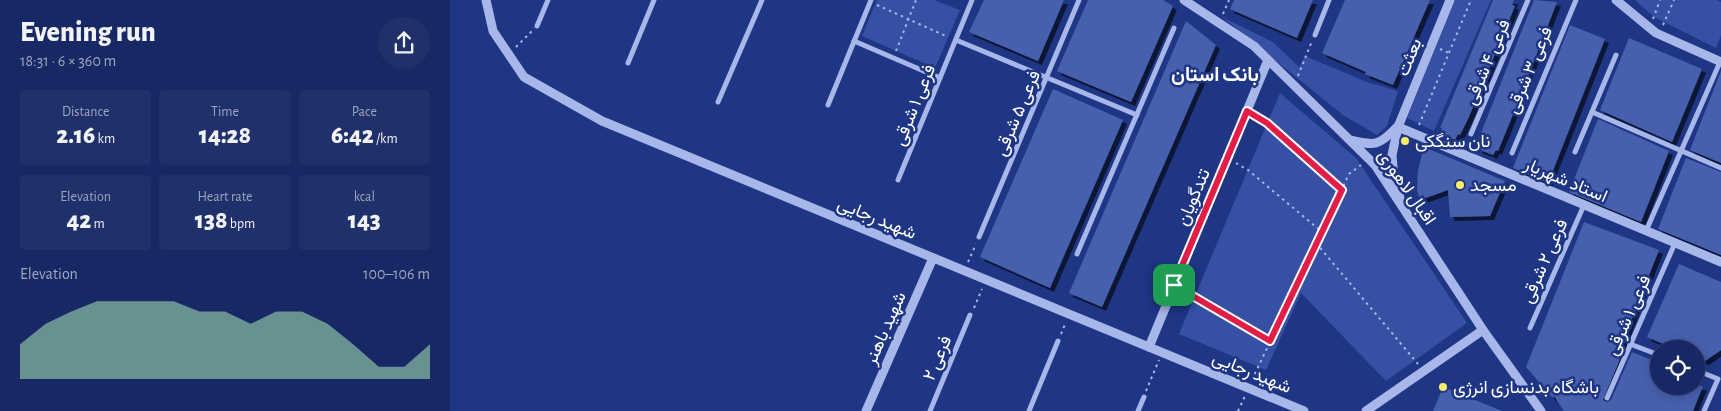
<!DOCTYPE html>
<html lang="en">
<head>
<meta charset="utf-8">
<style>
  :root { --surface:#172864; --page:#20306a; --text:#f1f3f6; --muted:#9ea6bf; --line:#364478; --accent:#8abfa5 }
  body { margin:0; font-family:"Alegreya Sans",Vazirmatn,sans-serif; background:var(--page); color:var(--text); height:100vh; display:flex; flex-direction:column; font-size:19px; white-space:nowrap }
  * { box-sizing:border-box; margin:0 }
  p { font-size:16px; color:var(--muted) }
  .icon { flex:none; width:28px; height:28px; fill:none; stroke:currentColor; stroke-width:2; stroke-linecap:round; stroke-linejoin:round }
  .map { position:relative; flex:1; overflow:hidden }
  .sheet { display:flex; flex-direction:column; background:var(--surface); width:450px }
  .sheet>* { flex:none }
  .controls { position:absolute; left:1200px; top:340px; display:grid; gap:10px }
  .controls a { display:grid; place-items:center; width:55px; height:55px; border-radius:50%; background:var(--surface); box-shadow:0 2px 12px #0003,0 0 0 1px var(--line); font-size:25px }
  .pin { position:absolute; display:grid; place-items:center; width:42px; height:42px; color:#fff; margin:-21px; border-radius:10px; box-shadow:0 2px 8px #0006 }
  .round { display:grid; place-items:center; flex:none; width:52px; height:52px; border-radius:26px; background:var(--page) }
  .headline { display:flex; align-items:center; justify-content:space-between; height:85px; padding:0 20px }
  h1 { font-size:28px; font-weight:800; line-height:38px }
  .figures { display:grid; grid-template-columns:repeat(3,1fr); gap:8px; height:85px; padding:5px 20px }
  .figures div { display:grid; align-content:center; border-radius:5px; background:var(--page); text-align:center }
  .figures b { font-size:25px; font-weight:800 }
  .figures small { font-size:14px; font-weight:400 }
  .figures p { font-size:14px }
  .chart { height:140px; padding:10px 20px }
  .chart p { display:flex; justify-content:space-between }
  .chart svg { width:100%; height:90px; margin-top:5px; fill:var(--accent); opacity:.7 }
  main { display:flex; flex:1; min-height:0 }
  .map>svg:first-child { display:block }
</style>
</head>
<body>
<main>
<section class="sheet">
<div class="headline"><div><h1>Evening run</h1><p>18:31 · 6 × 360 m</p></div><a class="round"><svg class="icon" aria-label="share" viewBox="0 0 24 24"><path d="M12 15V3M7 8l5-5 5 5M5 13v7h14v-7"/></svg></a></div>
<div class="figures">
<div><p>Distance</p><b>2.16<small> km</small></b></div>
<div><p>Time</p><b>14:28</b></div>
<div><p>Pace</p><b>6:42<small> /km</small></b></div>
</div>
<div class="figures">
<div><p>Elevation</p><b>42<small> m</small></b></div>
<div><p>Heart rate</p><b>138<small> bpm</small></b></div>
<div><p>kcal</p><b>143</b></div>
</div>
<div class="chart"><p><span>Elevation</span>100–106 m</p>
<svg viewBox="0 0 160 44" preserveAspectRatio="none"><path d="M0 44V27L10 17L20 11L30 6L40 6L50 6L60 6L70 11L80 11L90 17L100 11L110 11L120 17L130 27L140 38L150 38L160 27V44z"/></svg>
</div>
</section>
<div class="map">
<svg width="1271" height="411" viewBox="0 0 1271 411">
  <defs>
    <filter id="shadow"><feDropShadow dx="4" dy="4" stdDeviation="0" flood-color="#0009"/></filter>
  </defs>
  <rect width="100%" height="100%" fill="#1f3685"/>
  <g fill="#3650a4">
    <polygon points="427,0 484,0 510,10 485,68 412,36"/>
    <polygon points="1005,0 1041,0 984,131 957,118"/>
    <polygon points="1185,0 1267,0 1271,2 1271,35 1266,48 1204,17"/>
    <polygon points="772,17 823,42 849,67 855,56 917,82 948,91 937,126 927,135 893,115"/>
    <polygon points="830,93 906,158 1017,323 936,381 851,293 816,370 729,334"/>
  </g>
  <g fill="#4760ad" filter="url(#shadow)">
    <polygon points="534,0 614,0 588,61 519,32"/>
    <polygon points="638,0 713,0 723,6 681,102 607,71"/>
    <polygon points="784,0 863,0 847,38 780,9"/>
    <polygon points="895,0 980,0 943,85 915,74 916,72 872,53"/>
    <polygon points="1043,0 1064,0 1062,5 1065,6 1018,119 1010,135 1008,134 1005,140 990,134 992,128 990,128"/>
    <polygon points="1084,0 1107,2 1064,112 1048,151 1046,150 1043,155 1028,149 1030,144 1027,143"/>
    <polygon points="736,21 766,45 652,307 619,293"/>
    <polygon points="1120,25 1155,39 1098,183 1063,168"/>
    <polygon points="1179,38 1252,69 1222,142 1150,110"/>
    <polygon points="1271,71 1271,163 1240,150"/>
    <polygon points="603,89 673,120 600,288 530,257"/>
    <polygon points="1148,119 1219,151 1191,222 1119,192"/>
    <polygon points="974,147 1055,181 1040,216 1000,217 998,190 970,200 967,190 968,170"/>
    <polygon points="1236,158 1271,172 1271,255 1208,229"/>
    <polygon points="1134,222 1209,250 1173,341 1170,347 1174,349 1153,400 1157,402 1161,400 1182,352 1209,363 1209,386 1253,386 1243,411 1114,411 1104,396 1103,398 1076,367"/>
    <polygon points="1229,264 1271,282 1271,350 1255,361 1246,358 1246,349 1225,349 1197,337"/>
    <polygon points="993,387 1052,411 983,411"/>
  </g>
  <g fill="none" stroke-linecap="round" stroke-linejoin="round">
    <g stroke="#a7b7ea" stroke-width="2" stroke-dasharray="2.5 4" stroke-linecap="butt">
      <polyline points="427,5 498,37"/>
      <polyline points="773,14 779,0"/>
      <polyline points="1203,19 1210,0"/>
      <polyline points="1213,25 1224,0"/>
      <polyline points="66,47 82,31"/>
      <polyline points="990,49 999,53"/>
      <polyline points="446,51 466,0"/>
      <polyline points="848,76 862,41"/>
      <polyline points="805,115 817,123 892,190"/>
      <polyline points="969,125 1021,0"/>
      <polyline points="786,163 798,170 872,232"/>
      <polyline points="866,243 968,364"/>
      <polyline points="518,262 526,244"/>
      <polyline points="733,291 820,341"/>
      <polyline points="524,308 532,289"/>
      <polyline points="611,334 616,322"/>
      <polyline points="802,380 899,174 911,165"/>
      <polyline points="696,391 709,360"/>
      <polyline points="788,411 795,396"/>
    </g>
    <g stroke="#a7b7ea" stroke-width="5">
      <polyline points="87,26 98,0"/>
      <polyline points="865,35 879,0"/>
      <polyline points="506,40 687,115"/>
      <polyline points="404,41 490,78"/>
      <polyline points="178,63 204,0"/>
      <polyline points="268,102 312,0"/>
      <polyline points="378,105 421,0"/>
      <polyline points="1142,112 1271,168"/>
      <polyline points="1021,134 1078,0"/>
      <polyline points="1125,152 1166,55"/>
      <polyline points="1062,153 1126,0"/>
      <polyline points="448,180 522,0"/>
      <polyline points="1196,231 1270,62"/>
      <polyline points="529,237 629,0"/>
      <polyline points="627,254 724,28"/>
      <polyline points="1080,328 1134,205"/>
      <polyline points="1180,344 1209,355"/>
      <polyline points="1246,370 1268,379 1254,411"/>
      <polyline points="1157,398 1225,243"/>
      <polyline points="480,411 520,315"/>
      <polyline points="579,411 608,341"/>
      <polyline points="688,411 694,397"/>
    </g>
    <g stroke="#a7b7ea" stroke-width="9">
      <polyline points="36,0 43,31 74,77 152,121 854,411"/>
      <polyline points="734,0 804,46 925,165 1033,330 1091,411"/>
      <polyline points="1166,0 1206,33 1271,62"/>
      <polyline points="948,127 1271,262"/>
      <path d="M900,140C925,146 929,146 947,127"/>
      <polyline points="950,198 944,179 942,155 948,127 1000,0"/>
      <polyline points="699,347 818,60"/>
      <polyline points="416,411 483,258"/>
      <polyline points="916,411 1033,330"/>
    </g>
  </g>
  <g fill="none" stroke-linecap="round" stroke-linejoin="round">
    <defs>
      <polygon id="route" points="797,111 817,123 892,190 820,341 724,285"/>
    </defs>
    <use href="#route" stroke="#fff" stroke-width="10"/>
    <use href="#route" stroke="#e11d48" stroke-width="6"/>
  </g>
  <g fill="#f8ed67" stroke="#1f3685" stroke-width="2">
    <circle cx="955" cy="141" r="5"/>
    <circle cx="1010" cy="185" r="5"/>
    <circle cx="993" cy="387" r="5"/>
  </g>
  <g text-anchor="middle" stroke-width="5" stroke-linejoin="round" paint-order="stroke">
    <g font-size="18" fill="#fff" stroke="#1f3685">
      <text transform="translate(959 57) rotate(-68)" y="6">بعثت</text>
      <text transform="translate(1037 62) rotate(-67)" y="6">فرعی ۴ شرقی</text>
      <text transform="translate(1079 70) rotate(-67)" y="6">فرعی ۳ شرقی</text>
      <text transform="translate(464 105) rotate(-68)" y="6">فرعی ۱ شرقی</text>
      <text transform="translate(567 113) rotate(-67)" y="6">فرعی ۵ شرقی</text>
      <text transform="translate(1116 180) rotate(23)" y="6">استاد شهریار</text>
      <text transform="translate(957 187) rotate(55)" y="6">اقبال لاهوری</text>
      <text transform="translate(743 197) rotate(-67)" y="6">تندگویان</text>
      <text transform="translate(427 218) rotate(22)" y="6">شهید رجایی</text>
      <text transform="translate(1094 261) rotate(-66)" y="6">فرعی ۲ شرقی</text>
      <text transform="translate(1178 315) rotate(-66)" y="6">فرعی ۱ شرقی</text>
      <text transform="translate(435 328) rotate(-66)" y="6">شهید باهنر</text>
      <text transform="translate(487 358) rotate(-67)" y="6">فرعی ۲</text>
      <text transform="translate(802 372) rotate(22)" y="6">شهید رجایی</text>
    </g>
    <g font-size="18" fill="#fff" stroke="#1f3685" text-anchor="start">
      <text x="965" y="147">نان سنگکی</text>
      <text x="1020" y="191">مسجد</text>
      <text x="1003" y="393">باشگاه بدنسازی انرژی</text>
    </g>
    <g font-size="20" font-weight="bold" fill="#fff" stroke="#1f3685">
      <text x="765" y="81">بانک استان</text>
    </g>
  </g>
</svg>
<div class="controls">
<a><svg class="icon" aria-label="locate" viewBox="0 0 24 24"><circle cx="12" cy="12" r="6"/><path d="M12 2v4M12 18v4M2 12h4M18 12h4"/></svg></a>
</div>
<div class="pin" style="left:724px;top:285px;background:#1e9e55"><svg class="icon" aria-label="arrive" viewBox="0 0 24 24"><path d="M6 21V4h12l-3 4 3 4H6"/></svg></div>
</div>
</main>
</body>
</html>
